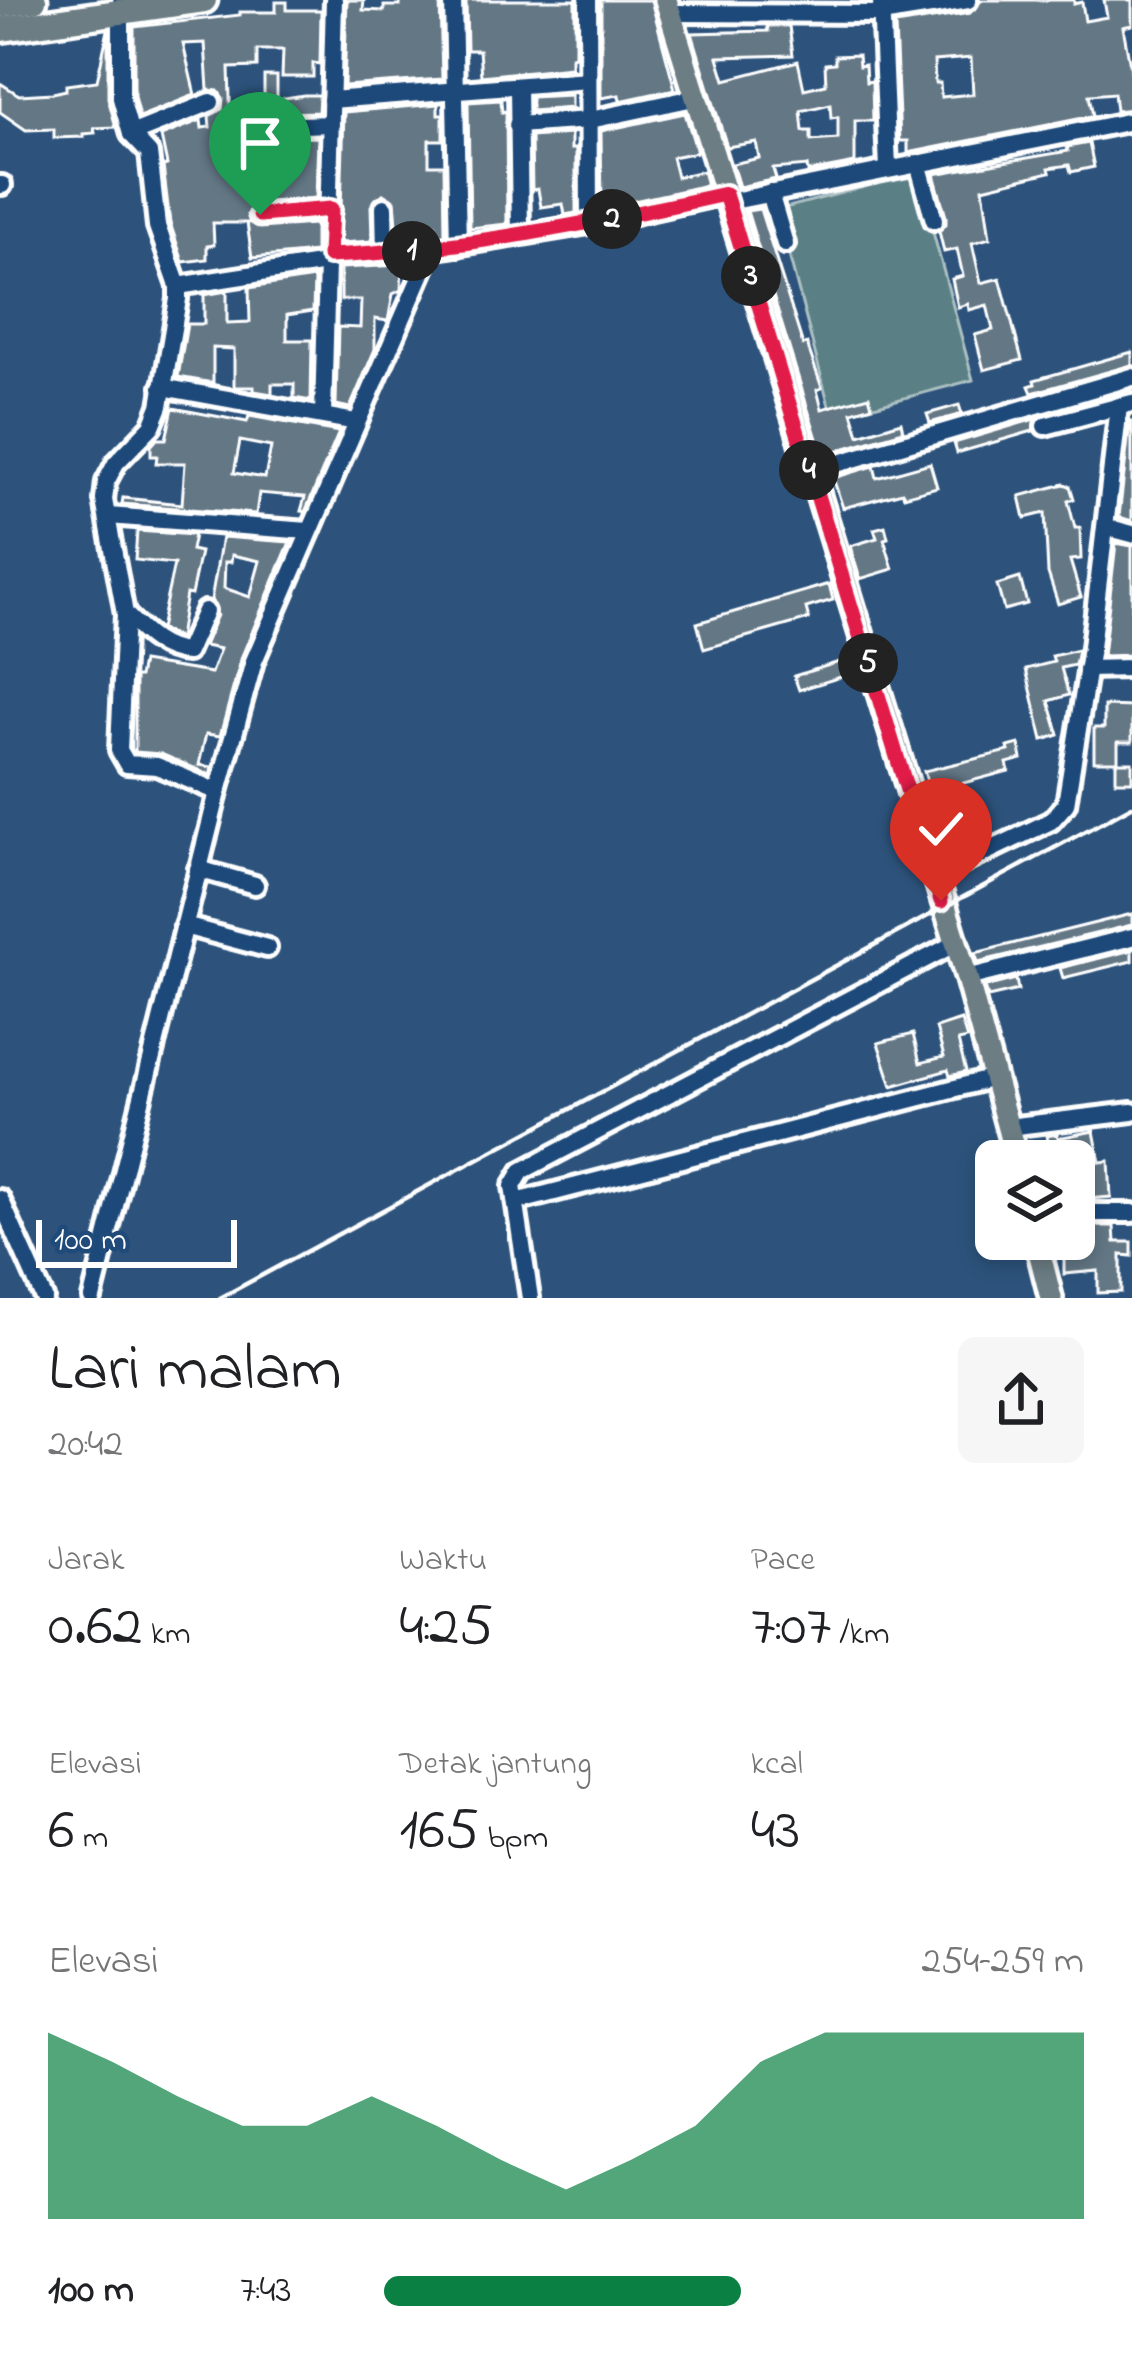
<!DOCTYPE html>
<html lang="id">
<head>
<meta charset="utf-8">
<style>
  :root { --surface:#fff; --page:#f6f6f6; --text:#202124; --muted:#757577; --accent:#0b8043 }
  body { margin:0; font-family:"Indie Flower",sans-serif; background:var(--page); color:var(--text); height:100vh; display:flex; flex-direction:column; font-size:45px; white-space:nowrap }
  * { box-sizing:border-box; margin:0 }
  p { font-size:39px; color:var(--muted) }
  .icon { flex:none; width:66px; height:66px; fill:none; stroke:currentColor; stroke-width:2; stroke-linecap:round; stroke-linejoin:round }
  .map { position:relative; height:1298px; overflow:hidden }
  .side { display:flex; flex-direction:column; background:var(--surface); flex:1 }
  .side>* { flex:none }
  .buttons { position:absolute; left:975px; top:1140px; display:grid; gap:24px }
  .buttons a { display:grid; place-items:center; width:120px; height:120px; border-radius:18px; background:var(--surface); box-shadow:0 6px 18px #0003; font-size:60px }
  .scale { position:absolute; left:36px; bottom:30px; width:201px; box-sizing:border-box; padding-left:12px; border:6px solid #fff; border-top:0; font-size:33px; line-height:42px; white-space:nowrap; color:#fff; -webkit-text-stroke:9px #1f4a7a; paint-order:stroke }
  .pin { position:absolute; display:grid; place-items:center; width:102px; height:102px; color:#fff; margin:-123px -51px; border-radius:50% 50% 50% 0; rotate:-45deg; box-shadow:0 0 12px #0007 }
  .pin .icon { rotate:45deg }
  .km { position:absolute; width:60px; height:60px; margin:-30px; border-radius:50%; background:#222; color:#fff; font-size:33px; line-height:60px; text-align:center }
  .round { display:grid; place-items:center; flex:none; width:126px; height:126px; border-radius:18px; background:var(--page) }
  .head { display:flex; align-items:center; justify-content:space-between; height:204px; padding:0 48px }
  h1 { font-size:66px; font-weight:600; line-height:90px }
  .metrics { display:grid; grid-template-columns:repeat(3,1fr); gap:18px; height:204px; padding:12px 48px }
  .metrics div { display:grid; align-content:center }
  .metrics b { font-size:60px; font-weight:600 }
  .metrics small { font-size:33px; font-weight:400 }
  .metrics p { font-size:33px }
  .chart { height:336px; padding:24px 48px }
  .chart p { display:flex; justify-content:space-between }
  .chart svg { width:100%; height:216px; margin-top:12px; fill:var(--accent); opacity:.7 }
  ul { padding:0 48px; list-style:none; font-size:39px }
  li { display:grid; grid-template-columns:192px 144px 1fr; align-items:center; height:90px }
  li i { height:30px; border-radius:15px; background:var(--accent) }
  .map>svg:first-child { display:block }
</style>
</head>
<body>
<div class="map">
<svg width="1132" height="1298" viewBox="0 0 1132 1298">
  <rect width="100%" height="100%" fill="#2d537c"/>
  <filter id="ink" filterUnits="userSpaceOnUse"><feTurbulence type="fractalNoise" baseFrequency=".00833" numOctaves="2"/><feDisplacementMap in="SourceGraphic" scale="24" xChannelSelector="R" yChannelSelector="G"/><feConvolveMatrix kernelMatrix="1 2 1 2 8 2 1 2 1" color-interpolation-filters="sRGB"/></filter>
  <g filter="url(#ink)">
    <polygon fill="#5a8086" stroke="#acc0c2" stroke-width="3" points="917,173 973,380 832,417 777,210"/>
    <g fill="#647785" stroke="#fff" stroke-width="3" fill-rule="evenodd">
      <polygon points="347,0 364,0 363,10 384,11 384,6 400,6 400,0 440,0 442,79 344,86"/>
      <polygon points="466,0 575,0 575,56 571,57 571,67 481,76 479,50 467,50"/>
      <polygon points="601,0 651,0 675,89 620,101 619,95 601,98"/>
      <path d="M981,0H1074V4L1082,2L1085,21L1107,17L1104,0H1132V25L1123,27L1132,76V109L1116,111L1114,93L1089,95L1093,116L908,153V141H900L895,25L970,13ZM971,58L973,94L941,97L940,83H935L934,61Z"/>
      <polygon points="276,2 287,2 287,10 321,10 320,64 313,63 313,77 282,77 283,50 257,50 257,67 229,68 231,129 237,145 263,142 265,160 291,156 290,138 318,137 316,198 258,203 247,215 250,223 260,228 315,224 315,252 252,258 247,223 213,223 214,245 207,246 207,259 183,262 170,223 163,166 167,165 161,136 201,120 202,128 210,127 209,116 222,109 223,98 218,91 208,90 205,43 183,44 195,95 139,117 134,96 134,27 240,15 240,12 276,12"/>
      <path d="M767,26H789L793,55L718,57L725,80L798,61L804,89L826,84L825,64L835,63V56L858,55L859,66L865,65L866,82L872,81L873,121H855V163L808,172L807,166L773,169L776,179L739,187L732,164L759,158L756,142L727,147L692,33L768,31ZM830,104L831,118L838,117V139L811,141V131H803L801,111Z"/>
      <polygon points="108,30 108,98 116,127 94,128 95,133 83,134 83,137 54,138 54,129 26,130 0,112 0,83 19,95 53,93 66,90 66,85 97,81"/>
      <rect x="264" y="76" width="13" height="32"/>
      <polygon points="304,95 319,95 318,112 278,113 278,99"/>
      <polygon points="571,95 571,108 531,111 531,97"/>
      <polygon points="501,100 502,112 506,111 507,224 470,228 468,102"/>
      <polygon points="438,104 438,114 443,114 443,140 429,140 429,165 444,165 445,235 435,237 435,225 397,225 395,201 383,194 371,206 372,241 340,243 344,112"/>
      <polygon points="685,113 697,152 672,157 677,177 703,171 707,185 602,208 601,131"/>
      <polygon points="571,134 571,149 576,149 576,213 565,215 563,204 541,207 538,189 532,190 531,137"/>
      <polygon points="1089,143 1094,167 1071,172 1069,165 1049,168 1050,172 983,188 990,238 972,243 981,283 1000,278 1022,360 984,370 975,335 993,330 987,305 969,310 968,304 958,307 952,279 963,276 957,249 944,252 939,231 946,224 946,217 934,174 1068,151 1067,147"/>
      <polygon points="760,209 803,345 807,344 822,388 817,390 822,409 869,396 872,406 852,412 859,435 901,422 903,431 822,455 747,211"/>
      <polygon points="402,265 401,290 393,294 388,321 375,319 375,349 350,408 336,405 338,327 360,328 361,300 341,300 341,268"/>
      <polygon points="314,278 313,311 287,315 287,340 312,340 311,401 294,398 294,384 272,384 272,394 254,391 254,387 234,387 234,349 213,348 213,383 178,377 187,324 204,324 204,295 227,291 227,323 250,322 249,288"/>
      <polygon points="1132,352 1132,365 1032,393 1029,386 1035,384 1034,380"/>
      <polygon points="959,405 962,414 930,423 927,414"/>
      <path d="M173,408L247,422L249,416L339,432L305,512L301,511L305,497L259,493L256,514L122,504L123,498L182,504L185,463H156L157,456H151V446L157,439H166ZM240,441L271,447L265,478L234,473Z"/>
      <polygon points="1035,419 1033,431 957,453 954,443"/>
      <polygon points="1130,422 1132,422 1132,521 1119,517"/>
      <polygon points="930,463 937,487 904,496 902,492 843,508 833,478 874,466 877,478"/>
      <polygon points="1064,484 1070,486 1074,499 1068,501 1075,528 1080,528 1081,559 1070,560 1081,597 1058,604 1048,573 1045,513 1025,518 1020,496"/>
      <polygon points="885,526 888,538 884,539 893,569 860,579 850,546 877,538 874,529"/>
      <polygon points="137,531 194,535 191,550 200,552 191,595 186,594 179,638 160,629 174,564 135,560"/>
      <path d="M222,537L290,542L242,656L220,736L206,734L199,765L212,767L210,775L161,754L135,752V677H139L142,662L211,673L220,649L204,646L217,615L211,600ZM232,555L260,561L250,597L224,588L225,562H231Z"/>
      <polygon points="1116,543 1132,546 1132,655 1103,656"/>
      <polygon points="1020,578 1027,604 1004,610 997,585"/>
      <polygon points="829,584 833,600 806,608 809,619 704,649 697,623"/>
      <polygon points="1078,650 1075,665 1061,668 1069,695 1049,701 1059,735 1043,740 1026,669 1054,662 1052,656"/>
      <polygon points="852,658 857,672 799,690 794,676"/>
      <polygon points="1104,706 1132,707 1132,742 1118,742 1118,761 1094,761 1094,728 1104,728"/>
      <polygon points="1019,744 1022,759 1007,763 1009,771 930,792 924,771 1009,751 1008,747"/>
      <rect x="1116" y="762" width="16" height="19"/>
      <polygon points="1132,914 1132,925 978,962 975,953"/>
      <polygon points="1132,950 1132,961 1063,978 1060,968"/>
      <polygon points="1016,979 1018,990 988,997 985,987"/>
      <polygon points="961,1020 967,1039 958,1041 966,1072 950,1076 948,1070 892,1086 878,1043 913,1034 920,1063 944,1057 936,1028"/>
      <polygon points="1094,1131 1100,1162 1109,1161 1111,1197 1074,1200 1074,1161 1063,1158 1032,1161 1029,1149 1049,1146 1047,1136 1057,1134 1058,1138"/>
      <polygon points="1074,1226 1114,1226 1115,1242 1132,1242 1132,1256 1121,1255 1121,1292 1098,1293 1098,1271 1064,1274 1064,1258 1056,1258 1052,1240 1074,1239"/>
    </g>
    <g fill="none" stroke-linecap="round" stroke-linejoin="round">
      <defs>
        <g id="minor">
          <polyline points="453,0 458,246"/>
          <polyline points="588,0 589,224"/>
          <polyline points="881,0 888,169"/>
          <polyline points="121,2 121,98 131,134 149,153 157,226 178,286 178,299 160,406 152,426 116,463 106,482 104,500 125,614 119,750 127,764 157,766 218,792 254,661 432,250 589,224 725,194"/>
          <polyline points="670,13 881,14 968,0"/>
          <polyline points="518,86 520,234"/>
          <polyline points="331,100 588,80"/>
          <polyline points="517,125 590,120 694,98"/>
          <polyline points="244,127 331,124"/>
          <polyline points="131,134 211,102"/>
          <polyline points="918,163 934,220"/>
          <polyline points="0,185 2,185"/>
          <polyline points="770,193 785,244"/>
          <polyline points="728,202 1132,121"/>
          <polyline points="384,207 385,253"/>
          <polyline points="260,215 331,210"/>
          <polyline points="329,256 432,250"/>
          <polyline points="178,286 326,263"/>
          <polyline points="162,387 356,422"/>
          <polyline points="323,415 334,0"/>
          <polyline points="1045,426 1132,403"/>
          <polyline points="809,472 1132,377"/>
          <polyline points="108,516 309,531"/>
          <polyline points="1106,527 1132,534"/>
          <path d="M125,614C143,632 161,651 187,652L205,611"/>
          <polyline points="1087,669 1132,668"/>
          <polyline points="198,869 255,885"/>
          <polyline points="934,877 1051,821 1066,804 1091,648 1119,406"/>
          <polyline points="184,926 267,948"/>
          <polyline points="967,978 1132,937"/>
          <polyline points="1008,1127 1132,1112"/>
          <polyline points="0,1199 44,1298"/>
          <polyline points="516,1202 994,1078"/>
          <polyline points="1074,1213 1132,1213"/>
          <polyline points="92,1298 218,792"/>
          <polyline points="530,1298 513,1186 522,1171 956,943"/>
        </g>
        <g id="major">
          <polyline points="666,0 967,978 1017,1161"/>
          <polyline points="1036,1239 1051,1298"/>
        </g>
        <g id="highway">
          <polyline points="0,5 34,0"/>
          <polyline points="0,29 204,0"/>
        </g>
      </defs>
      <use href="#minor" stroke="#fff" stroke-width="26"/>
      <use href="#major" stroke="#fff" stroke-width="30"/>
      <use href="#highway" stroke="#fff" stroke-width="33"/>
      <use href="#minor" stroke="#1f4a7a" stroke-width="16"/>
      <use href="#major" stroke="#6c7e84" stroke-width="21"/>
      <use href="#highway" stroke="#6c7e84" stroke-width="24"/>
      <polyline stroke="#fff" stroke-width="4.5" points="220,1298 1132,806"/>
    </g>
  </g>
  <g fill="none" stroke-linecap="round" stroke-linejoin="round" filter="url(#ink)">
    <defs>
      <path id="route" d="M260,215L331,209L329,256C463,249 594,223 725,194L941,901"/>
    </defs>
    <use href="#route" stroke="#fff" stroke-width="24"/>
    <use href="#route" stroke="#e11d48" stroke-width="15"/>
  </g>
</svg>
<div class="buttons">
<a><svg class="icon" aria-label="layers" viewBox="0 0 24 24"><path d="M12 4l9 5-9 5-9-5zM3 14l9 5 9-5"/></svg></a>
</div>
<div class="scale">100 m</div>
<div class="pin" style="left:260px;top:215px;background:#1e9e55"><svg class="icon" aria-label="arrive" viewBox="0 0 24 24"><path d="M6 21V4h12l-3 4 3 4H6"/></svg></div>
<div class="pin" style="left:941px;top:901px;background:#d93025"><svg class="icon" aria-label="check" viewBox="0 0 24 24"><path d="M5 12l5 5 9-10"/></svg></div>
<b class="km" style="left:412px;top:251px">1</b>
<b class="km" style="left:612px;top:219px">2</b>
<b class="km" style="left:751px;top:276px">3</b>
<b class="km" style="left:809px;top:470px">4</b>
<b class="km" style="left:868px;top:663px">5</b>
</div>
<section class="side">
<div class="head"><div><h1>Lari malam</h1><p>20:42</p></div><a class="round"><svg class="icon" aria-label="share" viewBox="0 0 24 24"><path d="M12 15V3M7 8l5-5 5 5M5 13v7h14v-7"/></svg></a></div>
<div class="metrics">
<div><p>Jarak</p><b>0.62<small> km</small></b></div>
<div><p>Waktu</p><b>4:25</b></div>
<div><p>Pace</p><b>7:07<small> /km</small></b></div>
</div>
<div class="metrics">
<div><p>Elevasi</p><b>6<small> m</small></b></div>
<div><p>Detak jantung</p><b>165<small> bpm</small></b></div>
<div><p>kcal</p><b>43</b></div>
</div>
<div class="chart"><p><span>Elevasi</span>254–259 m</p>
<svg viewBox="0 0 160 44" preserveAspectRatio="none"><path d="M0 44V6L10 12L20 19L30 25L40 25L50 19L60 25L70 32L80 38L90 32L100 25L110 12L120 6L130 6L140 6L150 6L160 6V44z"/></svg>
</div>
<ul>
<li><b>100 m</b>7:43<i style="width:51%"></i></li>
</ul>
</section>
</body>
</html>
